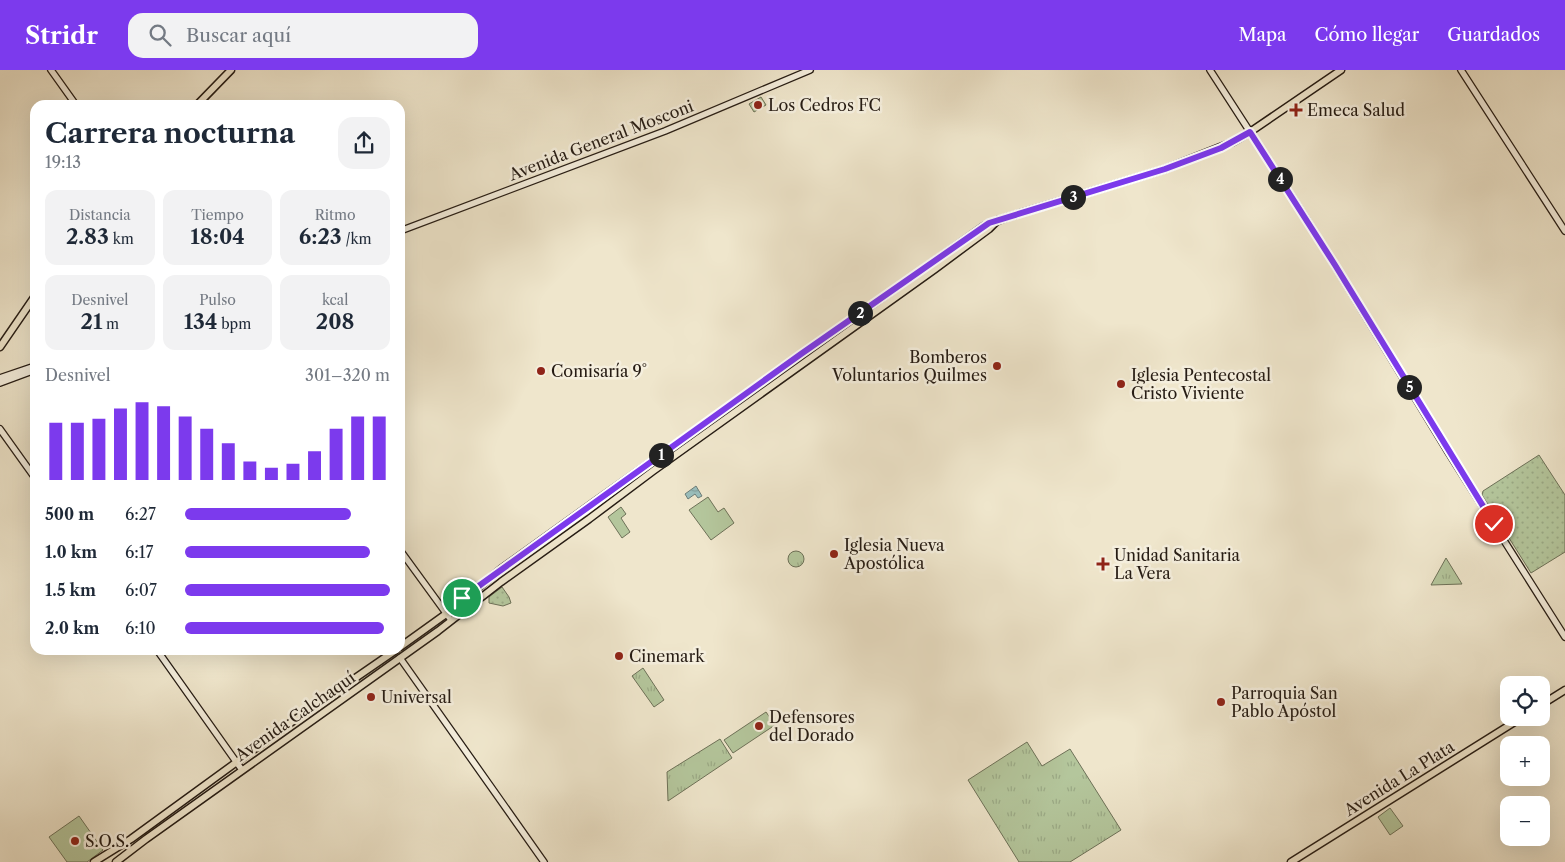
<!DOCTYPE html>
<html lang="es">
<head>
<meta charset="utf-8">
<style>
  :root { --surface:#fff; --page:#f2f2f3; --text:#1f2937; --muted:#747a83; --accent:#7c3aed }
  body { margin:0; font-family:"Libre Caslon Text",serif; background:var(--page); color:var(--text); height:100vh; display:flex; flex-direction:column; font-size:19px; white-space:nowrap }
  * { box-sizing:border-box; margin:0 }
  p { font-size:16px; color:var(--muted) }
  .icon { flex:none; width:28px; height:28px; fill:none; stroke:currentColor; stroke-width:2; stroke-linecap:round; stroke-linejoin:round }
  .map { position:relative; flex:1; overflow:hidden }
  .details { position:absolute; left:30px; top:30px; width:375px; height:555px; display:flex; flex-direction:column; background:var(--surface); border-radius:15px; box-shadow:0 5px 20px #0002 }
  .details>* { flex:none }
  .buttons { position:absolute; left:1500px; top:606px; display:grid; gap:10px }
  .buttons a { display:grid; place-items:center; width:50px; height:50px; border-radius:10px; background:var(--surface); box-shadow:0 5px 20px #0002; font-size:25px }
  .pin { position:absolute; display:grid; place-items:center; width:42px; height:42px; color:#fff; margin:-21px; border:2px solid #fff; border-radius:50%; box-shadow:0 1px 5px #0007 }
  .km { position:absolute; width:25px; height:25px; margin:-12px; border-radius:50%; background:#222; color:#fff; font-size:14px; line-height:25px; text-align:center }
  .round { display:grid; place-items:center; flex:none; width:52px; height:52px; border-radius:15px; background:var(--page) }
  .summary { display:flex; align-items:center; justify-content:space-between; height:85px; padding:0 15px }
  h1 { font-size:28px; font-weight:700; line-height:38px }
  .figures { display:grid; grid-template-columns:repeat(3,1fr); gap:8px; height:85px; padding:5px 15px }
  .figures div { display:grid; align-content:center; border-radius:12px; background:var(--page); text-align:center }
  .figures b { font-size:21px; font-weight:700 }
  .figures small { font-size:14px; font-weight:400 }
  .figures p { font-size:14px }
  .chart { height:140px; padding:10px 15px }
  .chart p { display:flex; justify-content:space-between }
  .chart svg { width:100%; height:90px; margin-top:5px; stroke:var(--accent); stroke-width:6 }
  ul { padding:0 15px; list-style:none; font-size:16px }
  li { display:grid; grid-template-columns:80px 60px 1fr; align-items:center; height:38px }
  li i { height:12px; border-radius:6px; background:var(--accent) }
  header { display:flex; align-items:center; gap:30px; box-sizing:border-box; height:70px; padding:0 25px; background:var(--accent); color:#fff }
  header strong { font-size:24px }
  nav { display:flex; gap:28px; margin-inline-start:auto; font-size:18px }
  .search { width:350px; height:45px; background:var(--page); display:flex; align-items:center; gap:12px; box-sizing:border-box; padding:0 18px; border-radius:15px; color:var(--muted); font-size:19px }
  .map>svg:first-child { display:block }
</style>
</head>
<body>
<header>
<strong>Stridr</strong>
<div class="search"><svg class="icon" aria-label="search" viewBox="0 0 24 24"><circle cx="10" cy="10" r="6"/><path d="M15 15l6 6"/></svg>Buscar aquí</div>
<nav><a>Mapa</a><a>Cómo llegar</a><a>Guardados</a></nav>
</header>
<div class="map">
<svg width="1565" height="792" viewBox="0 0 1565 792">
  <defs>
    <pattern id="grass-dots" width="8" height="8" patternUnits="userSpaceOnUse" patternTransform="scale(1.25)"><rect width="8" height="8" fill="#b4c69c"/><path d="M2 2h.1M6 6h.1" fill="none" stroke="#9baa86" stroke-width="1.8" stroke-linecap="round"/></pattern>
    <pattern id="park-tufts" width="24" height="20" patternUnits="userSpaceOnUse" patternTransform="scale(1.25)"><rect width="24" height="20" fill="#b4c69c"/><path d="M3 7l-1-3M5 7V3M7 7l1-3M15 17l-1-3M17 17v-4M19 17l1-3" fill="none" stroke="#9baa86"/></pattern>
    <pattern id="water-waves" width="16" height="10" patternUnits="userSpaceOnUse" patternTransform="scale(1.25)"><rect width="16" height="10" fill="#9abebc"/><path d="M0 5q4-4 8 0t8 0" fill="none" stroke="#85a3a1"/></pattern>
  </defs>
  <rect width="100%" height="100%" fill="#efe6cc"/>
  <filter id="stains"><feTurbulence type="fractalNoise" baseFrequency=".004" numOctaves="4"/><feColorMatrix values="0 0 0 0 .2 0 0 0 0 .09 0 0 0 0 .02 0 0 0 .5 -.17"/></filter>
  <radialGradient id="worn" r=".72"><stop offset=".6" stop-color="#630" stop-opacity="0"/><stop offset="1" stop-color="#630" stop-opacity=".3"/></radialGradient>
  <g fill="url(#grass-dots)" stroke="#6d7158">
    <polygon points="1539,385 1565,425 1565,482 1531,503 1482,425 1483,421"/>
    <polygon points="502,517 509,527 511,533 503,536 489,533 489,527"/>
  </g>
  <g fill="url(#park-tufts)" stroke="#6d7158">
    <circle cx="796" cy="489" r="8"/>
    <polygon points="1446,488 1462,514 1431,515"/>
    <polygon points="643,598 664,630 654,637 632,606"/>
    <polygon points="720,669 732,688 668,731 667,702"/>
    <polygon points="1027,672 1042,696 1070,679 1121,760 1070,792 1019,792 968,710"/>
  </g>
  <g fill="#b4c69c" stroke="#6d7158">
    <polygon points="761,27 766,35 754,42 749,34"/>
    <polygon points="708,427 718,442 724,438 734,453 711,470 689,440"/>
    <polygon points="621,437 626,444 621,448 630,462 622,468 608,447"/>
    <polygon points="766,642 775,655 733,683 724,670"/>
    <polygon points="1390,738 1403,756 1390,765 1378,747"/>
    <polygon points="79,746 103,780 87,792 67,792 49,767"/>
  </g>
  <polygon fill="url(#water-waves)" stroke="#6c7d79" points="696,416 702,426 698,428 695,424 688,429 685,424"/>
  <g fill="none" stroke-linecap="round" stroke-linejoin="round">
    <defs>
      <g id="secondary">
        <polyline points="51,0 76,35"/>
        <polyline points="1210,0 1307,150 1448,382 1565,567"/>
        <polyline points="1461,0 1565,161"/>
        <polyline points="400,161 665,61 810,0"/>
        <polyline points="0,308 35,296"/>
        <polyline points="0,313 35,300"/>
        <polyline points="0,359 35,408"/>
        <polyline points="400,480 451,550"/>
        <polyline points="157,580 242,700"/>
        <polyline points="400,588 544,792"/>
      </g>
      <g id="primary">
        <polyline points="197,35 231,0"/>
        <polyline points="0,277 35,226"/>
        <polyline points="400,577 446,544 501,499 593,433 984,156 1008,147 1165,99 1233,72 1250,62 1341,0"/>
        <polyline points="1541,635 1565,620"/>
        <polyline points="94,792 131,769 293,651 396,580"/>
        <polyline points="116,792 146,769 438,561 501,512 589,449 653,401 935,199 989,159 998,150"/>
        <polyline points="1291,792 1521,648"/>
      </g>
    </defs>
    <use href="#secondary" stroke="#261c14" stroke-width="8"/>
    <use href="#primary" stroke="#261c14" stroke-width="9"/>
    <use href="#secondary" stroke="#f5efde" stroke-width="5.5"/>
    <use href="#primary" stroke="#efe6cc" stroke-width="6"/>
  </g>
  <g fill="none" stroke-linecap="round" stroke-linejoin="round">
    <defs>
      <polyline id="route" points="462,528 801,284 989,153 1165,99 1221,78 1250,62 1335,195 1494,454"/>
    </defs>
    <use href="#route" stroke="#fff" stroke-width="10"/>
    <use href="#route" stroke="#7c3aed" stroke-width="6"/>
  </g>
  <g fill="#8f2418" stroke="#f5efde" stroke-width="2">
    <circle cx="758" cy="35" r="5"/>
    <path d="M1293.5 32.5h5v5h5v5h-5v5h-5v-5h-5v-5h5z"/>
    <circle cx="997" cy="296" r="5"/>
    <circle cx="541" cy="301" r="5"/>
    <circle cx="1121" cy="314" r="5"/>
    <circle cx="834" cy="484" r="5"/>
    <path d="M1100.5 486.5h5v5h5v5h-5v5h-5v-5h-5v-5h5z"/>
    <circle cx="619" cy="586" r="5"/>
    <circle cx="371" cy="627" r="5"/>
    <circle cx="1221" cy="632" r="5"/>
    <circle cx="759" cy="656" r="5"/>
    <circle cx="75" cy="771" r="5"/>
  </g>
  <g text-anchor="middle" stroke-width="5" stroke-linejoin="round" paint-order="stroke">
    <g font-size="16" fill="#261c14" stroke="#f5efde" text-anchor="start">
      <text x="768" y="41">Los Cedros FC</text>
      <text x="1307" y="46">Emeca Salud</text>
      <text x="987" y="293" text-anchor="end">Bomberos<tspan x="987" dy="18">Voluntarios Quilmes</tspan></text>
      <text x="551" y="307">Comisaría 9°</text>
      <text x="1131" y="311">Iglesia Pentecostal<tspan x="1131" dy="18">Cristo Viviente</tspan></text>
      <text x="844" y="481">Iglesia Nueva<tspan x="844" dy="18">Apostólica</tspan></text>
      <text x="1114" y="491">Unidad Sanitaria<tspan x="1114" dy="18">La Vera</tspan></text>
      <text x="629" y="592">Cinemark</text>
      <text x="1231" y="629">Parroquia San<tspan x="1231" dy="18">Pablo Apóstol</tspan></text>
      <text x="381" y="633">Universal</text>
      <text x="769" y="653">Defensores<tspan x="769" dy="18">del Dorado</tspan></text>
      <text x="85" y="777">S.O.S.</text>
    </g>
    <g font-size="16" fill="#261c14" stroke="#f5efde">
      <text transform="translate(601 70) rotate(-21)" y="6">Avenida General Mosconi</text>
      <text transform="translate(295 646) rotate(-35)" y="6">Avenida Calchaquí</text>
      <text transform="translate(1399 708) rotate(-32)" y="6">Avenida La Plata</text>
    </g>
  </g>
  <rect width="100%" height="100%" filter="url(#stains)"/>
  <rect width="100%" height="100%" fill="url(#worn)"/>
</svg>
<div class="buttons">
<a><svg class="icon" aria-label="locate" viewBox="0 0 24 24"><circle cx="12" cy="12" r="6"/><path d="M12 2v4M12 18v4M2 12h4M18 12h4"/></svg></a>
<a>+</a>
<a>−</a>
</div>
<div class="pin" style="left:462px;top:528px;background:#1e9e55"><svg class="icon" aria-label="arrive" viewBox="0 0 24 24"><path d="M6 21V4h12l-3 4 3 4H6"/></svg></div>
<div class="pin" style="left:1494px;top:454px;background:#d93025"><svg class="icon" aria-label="check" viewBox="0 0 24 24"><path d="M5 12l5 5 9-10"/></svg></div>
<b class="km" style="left:661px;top:385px">1</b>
<b class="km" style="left:860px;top:243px">2</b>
<b class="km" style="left:1073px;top:127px">3</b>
<b class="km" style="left:1280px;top:109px">4</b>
<b class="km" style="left:1409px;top:317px">5</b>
<section class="details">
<div class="summary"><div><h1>Carrera nocturna</h1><p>19:13</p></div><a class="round"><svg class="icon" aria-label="share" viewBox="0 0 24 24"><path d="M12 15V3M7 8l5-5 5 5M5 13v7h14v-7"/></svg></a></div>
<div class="figures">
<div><p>Distancia</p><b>2.83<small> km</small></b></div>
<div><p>Tiempo</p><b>18:04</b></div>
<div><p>Ritmo</p><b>6:23<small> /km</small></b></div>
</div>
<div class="figures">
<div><p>Desnivel</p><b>21<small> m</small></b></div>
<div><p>Pulso</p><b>134<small> bpm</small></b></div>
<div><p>kcal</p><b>208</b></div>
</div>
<div class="chart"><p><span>Desnivel</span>301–320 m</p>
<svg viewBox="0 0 160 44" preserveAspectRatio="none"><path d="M5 44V16M15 44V16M25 44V14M35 44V9M45 44V6M55 44V8M65 44V13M75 44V19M85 44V26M95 44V35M105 44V38M115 44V36M125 44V30M135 44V19M145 44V13M155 44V13"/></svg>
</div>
<ul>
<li><b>500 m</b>6:27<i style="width:81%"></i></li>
<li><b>1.0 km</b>6:17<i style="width:90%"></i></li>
<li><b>1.5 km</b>6:07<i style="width:100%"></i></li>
<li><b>2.0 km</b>6:10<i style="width:97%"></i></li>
</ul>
</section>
</div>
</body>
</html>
